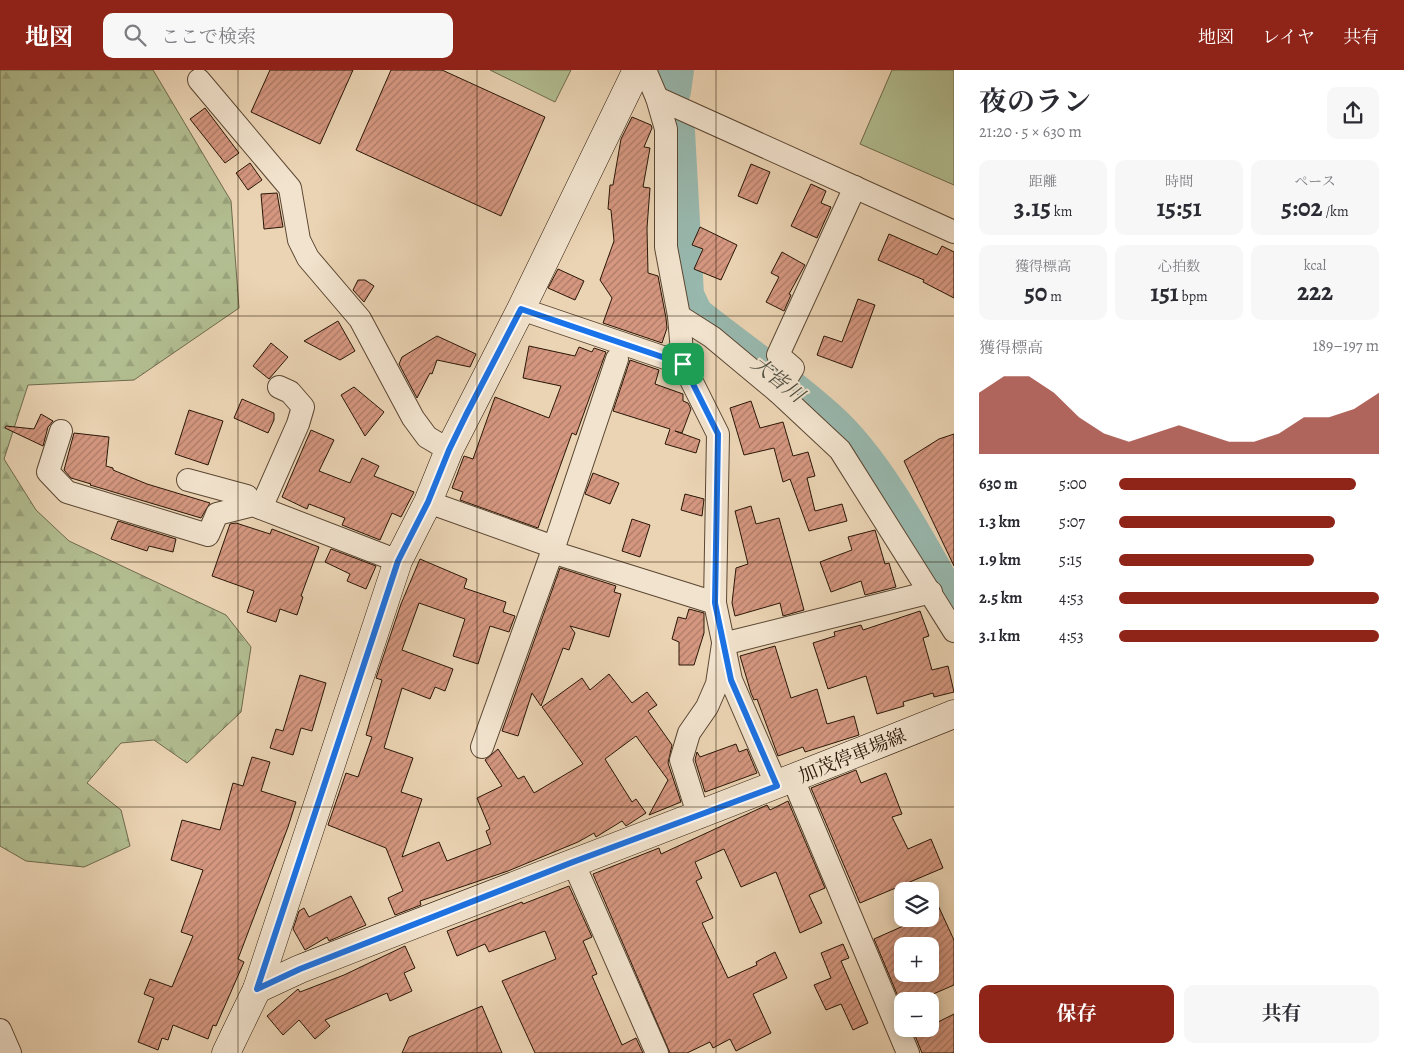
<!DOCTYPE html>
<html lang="ja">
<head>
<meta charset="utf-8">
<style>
  :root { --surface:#fff; --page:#f7f7f7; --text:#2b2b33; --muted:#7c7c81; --accent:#8f2418 }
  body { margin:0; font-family:Alegreya,"Noto Serif JP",serif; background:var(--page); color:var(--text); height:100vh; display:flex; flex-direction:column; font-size:19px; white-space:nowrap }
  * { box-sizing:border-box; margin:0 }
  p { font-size:16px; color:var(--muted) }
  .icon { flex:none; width:28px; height:28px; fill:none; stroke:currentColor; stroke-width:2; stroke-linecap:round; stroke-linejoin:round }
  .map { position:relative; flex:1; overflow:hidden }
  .side { display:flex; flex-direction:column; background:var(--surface); width:450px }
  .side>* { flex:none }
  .tools { position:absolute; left:894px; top:812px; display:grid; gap:10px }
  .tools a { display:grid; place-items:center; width:45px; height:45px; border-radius:10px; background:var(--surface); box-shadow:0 2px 12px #0003; font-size:25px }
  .pin { position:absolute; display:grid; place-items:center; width:42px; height:42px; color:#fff; margin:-21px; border-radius:10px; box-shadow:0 2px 8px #0006 }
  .round { display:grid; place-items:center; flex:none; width:52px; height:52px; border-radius:10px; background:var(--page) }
  .overview { display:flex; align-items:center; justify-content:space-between; height:85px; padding:0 25px }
  h1 { font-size:28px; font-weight:700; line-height:38px }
  .figures { display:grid; grid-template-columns:repeat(3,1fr); gap:8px; height:85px; padding:5px 25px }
  .figures div { display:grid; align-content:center; border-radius:10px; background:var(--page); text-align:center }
  .figures b { font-size:25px; font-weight:700 }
  .figures small { font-size:14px; font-weight:400 }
  .figures p { font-size:14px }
  .chart { height:140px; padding:10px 25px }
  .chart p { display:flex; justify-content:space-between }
  .chart svg { width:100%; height:90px; margin-top:5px; fill:var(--accent); opacity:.7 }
  .action { display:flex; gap:10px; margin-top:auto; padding:10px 25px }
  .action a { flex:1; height:58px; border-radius:10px; background:var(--accent); color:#fff; font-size:20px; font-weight:700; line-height:58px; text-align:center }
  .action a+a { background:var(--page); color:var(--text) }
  ul { padding:0 25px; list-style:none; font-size:16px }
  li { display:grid; grid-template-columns:80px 60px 1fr; align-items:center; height:38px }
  li i { height:12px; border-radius:6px; background:var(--accent) }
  header { display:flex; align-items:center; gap:30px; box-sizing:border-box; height:70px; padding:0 25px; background:var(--accent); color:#fff }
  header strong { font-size:24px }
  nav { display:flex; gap:28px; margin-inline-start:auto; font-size:18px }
  .search { width:350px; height:45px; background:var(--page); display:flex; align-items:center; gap:12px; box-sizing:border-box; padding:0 18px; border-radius:10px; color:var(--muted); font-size:19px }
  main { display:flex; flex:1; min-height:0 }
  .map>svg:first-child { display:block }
</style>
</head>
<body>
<header>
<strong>地図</strong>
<div class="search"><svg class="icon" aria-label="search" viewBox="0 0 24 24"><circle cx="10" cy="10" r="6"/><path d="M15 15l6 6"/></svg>ここで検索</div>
<nav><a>地図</a><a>レイヤ</a><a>共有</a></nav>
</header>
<main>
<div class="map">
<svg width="954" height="983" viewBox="0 0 954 983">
  <defs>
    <pattern id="forest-firs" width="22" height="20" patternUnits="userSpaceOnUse" patternTransform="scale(1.25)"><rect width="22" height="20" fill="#b2be91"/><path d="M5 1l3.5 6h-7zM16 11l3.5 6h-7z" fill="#99a37c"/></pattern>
    <pattern id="building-hatch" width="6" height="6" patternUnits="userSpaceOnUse" patternTransform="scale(1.25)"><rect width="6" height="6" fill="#d59780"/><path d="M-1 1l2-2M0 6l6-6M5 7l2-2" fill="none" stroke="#ad7a67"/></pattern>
  </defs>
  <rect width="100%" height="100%" fill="#ebd4b4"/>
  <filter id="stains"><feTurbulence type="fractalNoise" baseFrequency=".004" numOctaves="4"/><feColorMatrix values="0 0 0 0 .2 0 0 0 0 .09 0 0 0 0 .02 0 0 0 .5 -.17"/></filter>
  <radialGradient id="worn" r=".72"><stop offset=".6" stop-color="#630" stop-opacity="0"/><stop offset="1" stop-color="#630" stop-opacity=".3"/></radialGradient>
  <polygon fill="url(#forest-firs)" stroke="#6e6a4c" points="0,0 153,0 231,131 239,238 134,310 28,315 4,389 36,440 69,471 226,545 251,577 241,642 187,693 154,670 121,673 87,713 121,740 130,776 84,797 26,791 0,776"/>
  <g fill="#b2be91" stroke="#6e6a4c">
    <polygon points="490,0 571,0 555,32"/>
    <polygon points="892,0 954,0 954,115 860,74"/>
  </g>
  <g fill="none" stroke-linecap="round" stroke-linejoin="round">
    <g stroke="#98b8ae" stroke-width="36">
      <polyline points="673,21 676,0"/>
      <path d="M677,61L686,225L695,244C739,279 787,312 829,350C878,394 921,478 954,536"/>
    </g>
  </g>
  <g fill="url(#building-hatch)" stroke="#291606" fill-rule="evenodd">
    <polygon points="270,0 353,0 320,74 251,42"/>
    <polygon points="391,0 442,0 545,47 501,146 356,80"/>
    <polygon points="205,38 239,83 225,93 190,49"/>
    <polygon points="632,47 651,55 652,58 644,77 650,78 643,117 650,118 647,158 648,203 658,206 666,248 667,258 662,273 603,253 612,228 600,210 614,171 611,140 608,139 610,115 613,115 621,69"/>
    <polygon points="250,93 262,110 248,120 236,103"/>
    <polygon points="751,94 770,102 757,134 738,126"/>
    <polygon points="811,114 826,121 821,133 831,137 817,168 791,156"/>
    <polygon points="277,123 283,157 264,159 261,124"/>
    <polygon points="700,157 737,175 721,210 694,199 703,179 692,175"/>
    <polygon points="889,164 937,185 942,176 954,182 954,228 923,212 924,210 878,190"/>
    <polygon points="782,182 805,195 789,224 791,225 784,241 766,232 779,207 771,203"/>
    <polygon points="558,199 584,211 575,230 548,218"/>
    <polygon points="358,210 365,210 374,216 364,232 353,220"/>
    <polygon points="858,229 875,235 852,298 817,285 824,266 842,272"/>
    <polygon points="338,251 355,281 340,290 304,271"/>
    <polygon points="437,266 476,284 470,297 437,290 432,304 430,303 417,328 399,294 402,287"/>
    <polygon points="271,273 288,287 269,309 253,296"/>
    <polygon points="529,276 575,286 579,277 592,282 594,278 606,282 576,365 572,363 538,458 460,430 463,422 452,418 464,386 473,389 495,327 549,348 561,316 523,308"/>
    <polygon points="630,290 659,300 655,314 683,324 683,331 688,333 691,339 682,363 675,361 700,370 696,383 665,374 670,359 613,341"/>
    <polygon points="354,317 384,342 365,366 341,325"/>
    <polygon points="242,329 274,343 274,350 268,363 234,348"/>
    <polygon points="751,331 760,358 783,352 793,386 808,382 815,406 807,408 815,441 842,434 847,451 809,461 790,409 783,412 774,378 744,385 730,338"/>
    <polygon points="189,340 223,351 208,395 175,384"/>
    <polygon points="41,344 53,351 48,357 43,376 5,358 6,356 34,359"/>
    <polygon points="311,360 334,370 319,401 350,413 362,388 379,396 374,406 414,422 401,447 392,443 380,470 342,455 345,448 309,434 307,439 282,427"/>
    <polygon points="74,363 109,367 106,396 113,398 113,400 147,414 210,433 201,448 90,415 91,414 71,408 64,400"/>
    <polygon points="954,364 954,496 904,391 939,369"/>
    <polygon points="593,403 619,413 610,434 585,424"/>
    <polygon points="685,424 704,429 702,446 681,440"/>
    <polygon points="751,436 756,454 779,448 804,540 783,546 780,533 735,546 732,533 736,498 748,494 735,441"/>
    <polygon points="632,449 650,455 640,487 622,481"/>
    <polygon points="118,451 176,469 173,482 149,476 147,481 111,469"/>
    <polygon points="236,453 270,464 272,459 319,477 301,526 303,527 297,545 280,539 276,552 247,542 254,521 212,506 230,454"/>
    <polygon points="875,460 885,494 889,493 896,517 865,525 861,511 831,522 820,492 852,480 848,467"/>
    <polygon points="331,479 376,496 366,519 347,511 350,504 325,492"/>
    <polygon points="420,489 467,509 464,518 506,532 503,542 515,546 509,562 490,556 478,594 453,586 465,549 419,533 402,580 453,599 445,621 435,617 430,629 402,618 384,678 413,688 401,722 422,729 402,787 439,772 447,791 491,774 486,761 490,759 477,728 502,716 485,690 498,679 518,709 524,706 534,723 583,694 542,637 582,608 590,620 609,604 632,633 647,622 657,635 648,641 672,675 668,693 681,732 649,745 668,710 636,666 605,689 632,732 636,729 646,743 626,756 622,751 596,767 594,763 578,772 508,801 420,831 421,835 395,845 388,828 403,821 386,778 328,755 346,703 358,707 372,667 366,665 382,610 376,608 401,534"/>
    <polygon points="560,498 616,516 614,522 621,524 609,567 570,556 575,563 569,580 563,578 541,636 532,623 518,666 502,661"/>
    <polygon points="689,539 704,543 704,563 694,595 679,595 679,572 672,569 678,547 686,549"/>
    <polygon points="920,541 929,566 923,568 932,600 948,596 954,622 934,627 933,623 903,632 904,636 877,644 866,606 828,619 813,573 835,566 834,562 861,555 863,560"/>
    <polygon points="775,576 791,628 817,619 827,654 854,646 859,665 805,682 803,677 778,686 757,629 754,630 751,623 740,586"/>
    <polygon points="300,605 326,613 312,661 301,658 293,685 270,678 276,659 283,661"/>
    <polygon points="736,674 739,682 747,679 757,703 705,722 695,690 697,682 700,687"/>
    <polygon points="252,687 270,692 261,721 296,732 288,757 238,889 244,892 216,956 213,955 208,969 173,955 168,970 162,968 158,980 138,972 154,928 144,924 150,909 172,917 193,866 181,862 203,800 171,790 182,750 220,760 233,713 243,716"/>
    <polygon points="856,700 861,713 886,703 902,744 892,747 908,779 931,769 943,798 860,833 811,718"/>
    <polygon points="788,731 825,818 809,825 822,853 800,863 776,802 741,817 724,779 695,792 702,808 696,811 713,848 702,853 728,908 757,895 756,892 775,882 787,908 753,924 771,963 736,981 730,969 713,978 710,972 687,983 670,983 593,804 659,778 661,784 767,735 770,740"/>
    <polygon points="569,816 592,867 583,871 597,904 592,906 622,975 636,968 643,983 535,983 502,911 556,889 545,861 489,882 485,874 457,886 447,861 522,832 523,834"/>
    <path d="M930,818L954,870V915L917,931H902V936L874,869L919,849H930ZM902,876H930V904H902Z"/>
    <polygon points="351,826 366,855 329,871 327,867 305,880 293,859 299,841 304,838 309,847"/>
    <polygon points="843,874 849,888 841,891 868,953 853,960 841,934 826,940 814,915 831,908 821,883"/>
    <polygon points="405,876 415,898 404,903 412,921 390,931 387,923 325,950 330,956 315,969 299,950 283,965 267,946 298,919 300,922 344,905"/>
    <polygon points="482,936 502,983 402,983 409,967"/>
    <polygon points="954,944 954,983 922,983 914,963 923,959 930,959 930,956"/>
  </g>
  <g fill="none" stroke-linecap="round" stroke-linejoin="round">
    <defs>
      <g id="street">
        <polyline points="645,0 657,28 666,59 666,177 679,246 683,294 718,364 715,533 731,610 777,716"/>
        <polyline points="199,10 290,118 299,170 308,188 360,249 413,348 427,367 449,380"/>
        <polyline points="657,28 954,162"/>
        <polyline points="521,239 683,294"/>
        <polyline points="679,246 712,267 778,322 840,380 954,561"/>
        <polyline points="778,322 793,298 778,285 855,117"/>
        <polyline points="61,361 48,402 67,422 208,465 217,444 253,435 398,491"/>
        <polyline points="188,410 247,426 253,435"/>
        <polyline points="428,432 554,477"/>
        <polyline points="261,438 298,354 303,337 290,322 279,317"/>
        <polyline points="552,482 715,533"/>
        <polyline points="482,677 554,477 617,289"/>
        <polyline points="793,709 908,983"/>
        <polyline points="699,747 681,690 689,663 707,637 717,614 723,574 931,522"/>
        <polyline points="573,792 657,983"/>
        <polyline points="0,960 10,983"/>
      </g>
      <g id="secondary">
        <path d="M257,919L300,899C518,813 737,732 954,644"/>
        <polyline points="226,983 257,919 398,491 428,432 449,380 521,239 637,0"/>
      </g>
    </defs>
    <use href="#street" stroke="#5a4632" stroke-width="24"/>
    <use href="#secondary" stroke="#291606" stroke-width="29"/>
    <use href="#street" stroke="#f2e3ce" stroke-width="22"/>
    <use href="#secondary" stroke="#f2e3ce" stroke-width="28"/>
  </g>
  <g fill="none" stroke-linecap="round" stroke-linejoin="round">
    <defs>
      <polygon id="route" points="521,239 683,294 718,364 715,533 731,610 777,716 573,792 300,899 257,919 398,491 428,432 449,380 466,345"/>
    </defs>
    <use href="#route" stroke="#fff" stroke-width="10"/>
    <use href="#route" stroke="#1a73e8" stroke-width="6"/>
  </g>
  <path fill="none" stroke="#291606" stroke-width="1" stroke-opacity="0.55" d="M238,0V983M477,0V983M716,0V983M0,246H954M0,492H954M0,737H954"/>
  <g text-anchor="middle" stroke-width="4" stroke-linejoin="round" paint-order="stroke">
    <g font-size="19" fill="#291606" stroke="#f2e3ce">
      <text transform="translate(852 685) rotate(-22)" y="7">加茂停車場線</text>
    </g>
    <g font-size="20" font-style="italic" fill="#504f41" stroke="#f2e3ce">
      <text transform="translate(778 309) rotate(38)" y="7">大皆川</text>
    </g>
  </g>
  <rect width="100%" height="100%" filter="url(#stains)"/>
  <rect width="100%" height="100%" fill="url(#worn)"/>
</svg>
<div class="tools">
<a><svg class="icon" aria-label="layers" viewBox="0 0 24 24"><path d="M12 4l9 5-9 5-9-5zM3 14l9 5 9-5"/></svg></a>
<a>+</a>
<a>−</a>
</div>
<div class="pin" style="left:683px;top:294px;background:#1e9e55"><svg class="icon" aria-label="arrive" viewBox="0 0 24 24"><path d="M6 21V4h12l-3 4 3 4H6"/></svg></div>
</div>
<section class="side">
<div class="overview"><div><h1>夜のラン</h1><p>21:20 · 5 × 630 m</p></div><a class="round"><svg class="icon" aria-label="share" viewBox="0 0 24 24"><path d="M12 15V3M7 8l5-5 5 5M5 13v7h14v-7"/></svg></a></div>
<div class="figures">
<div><p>距離</p><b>3.15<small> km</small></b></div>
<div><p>時間</p><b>15:51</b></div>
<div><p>ペース</p><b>5:02<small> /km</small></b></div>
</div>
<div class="figures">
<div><p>獲得標高</p><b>50<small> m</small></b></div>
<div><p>心拍数</p><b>151<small> bpm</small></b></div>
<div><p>kcal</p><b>222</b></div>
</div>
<div class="chart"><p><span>獲得標高</span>189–197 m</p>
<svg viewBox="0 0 160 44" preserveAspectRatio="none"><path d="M0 44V14L10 6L20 6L30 14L40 26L50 34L60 38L70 34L80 30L90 34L100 38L110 38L120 34L130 26L140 26L150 22L160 14V44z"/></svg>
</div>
<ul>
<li><b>630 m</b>5:00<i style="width:91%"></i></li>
<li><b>1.3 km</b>5:07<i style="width:83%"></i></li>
<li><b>1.9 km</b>5:15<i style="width:75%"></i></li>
<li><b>2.5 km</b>4:53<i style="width:100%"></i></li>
<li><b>3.1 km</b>4:53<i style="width:100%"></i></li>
</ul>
<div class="action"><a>保存</a><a>共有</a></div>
</section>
</main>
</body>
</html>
